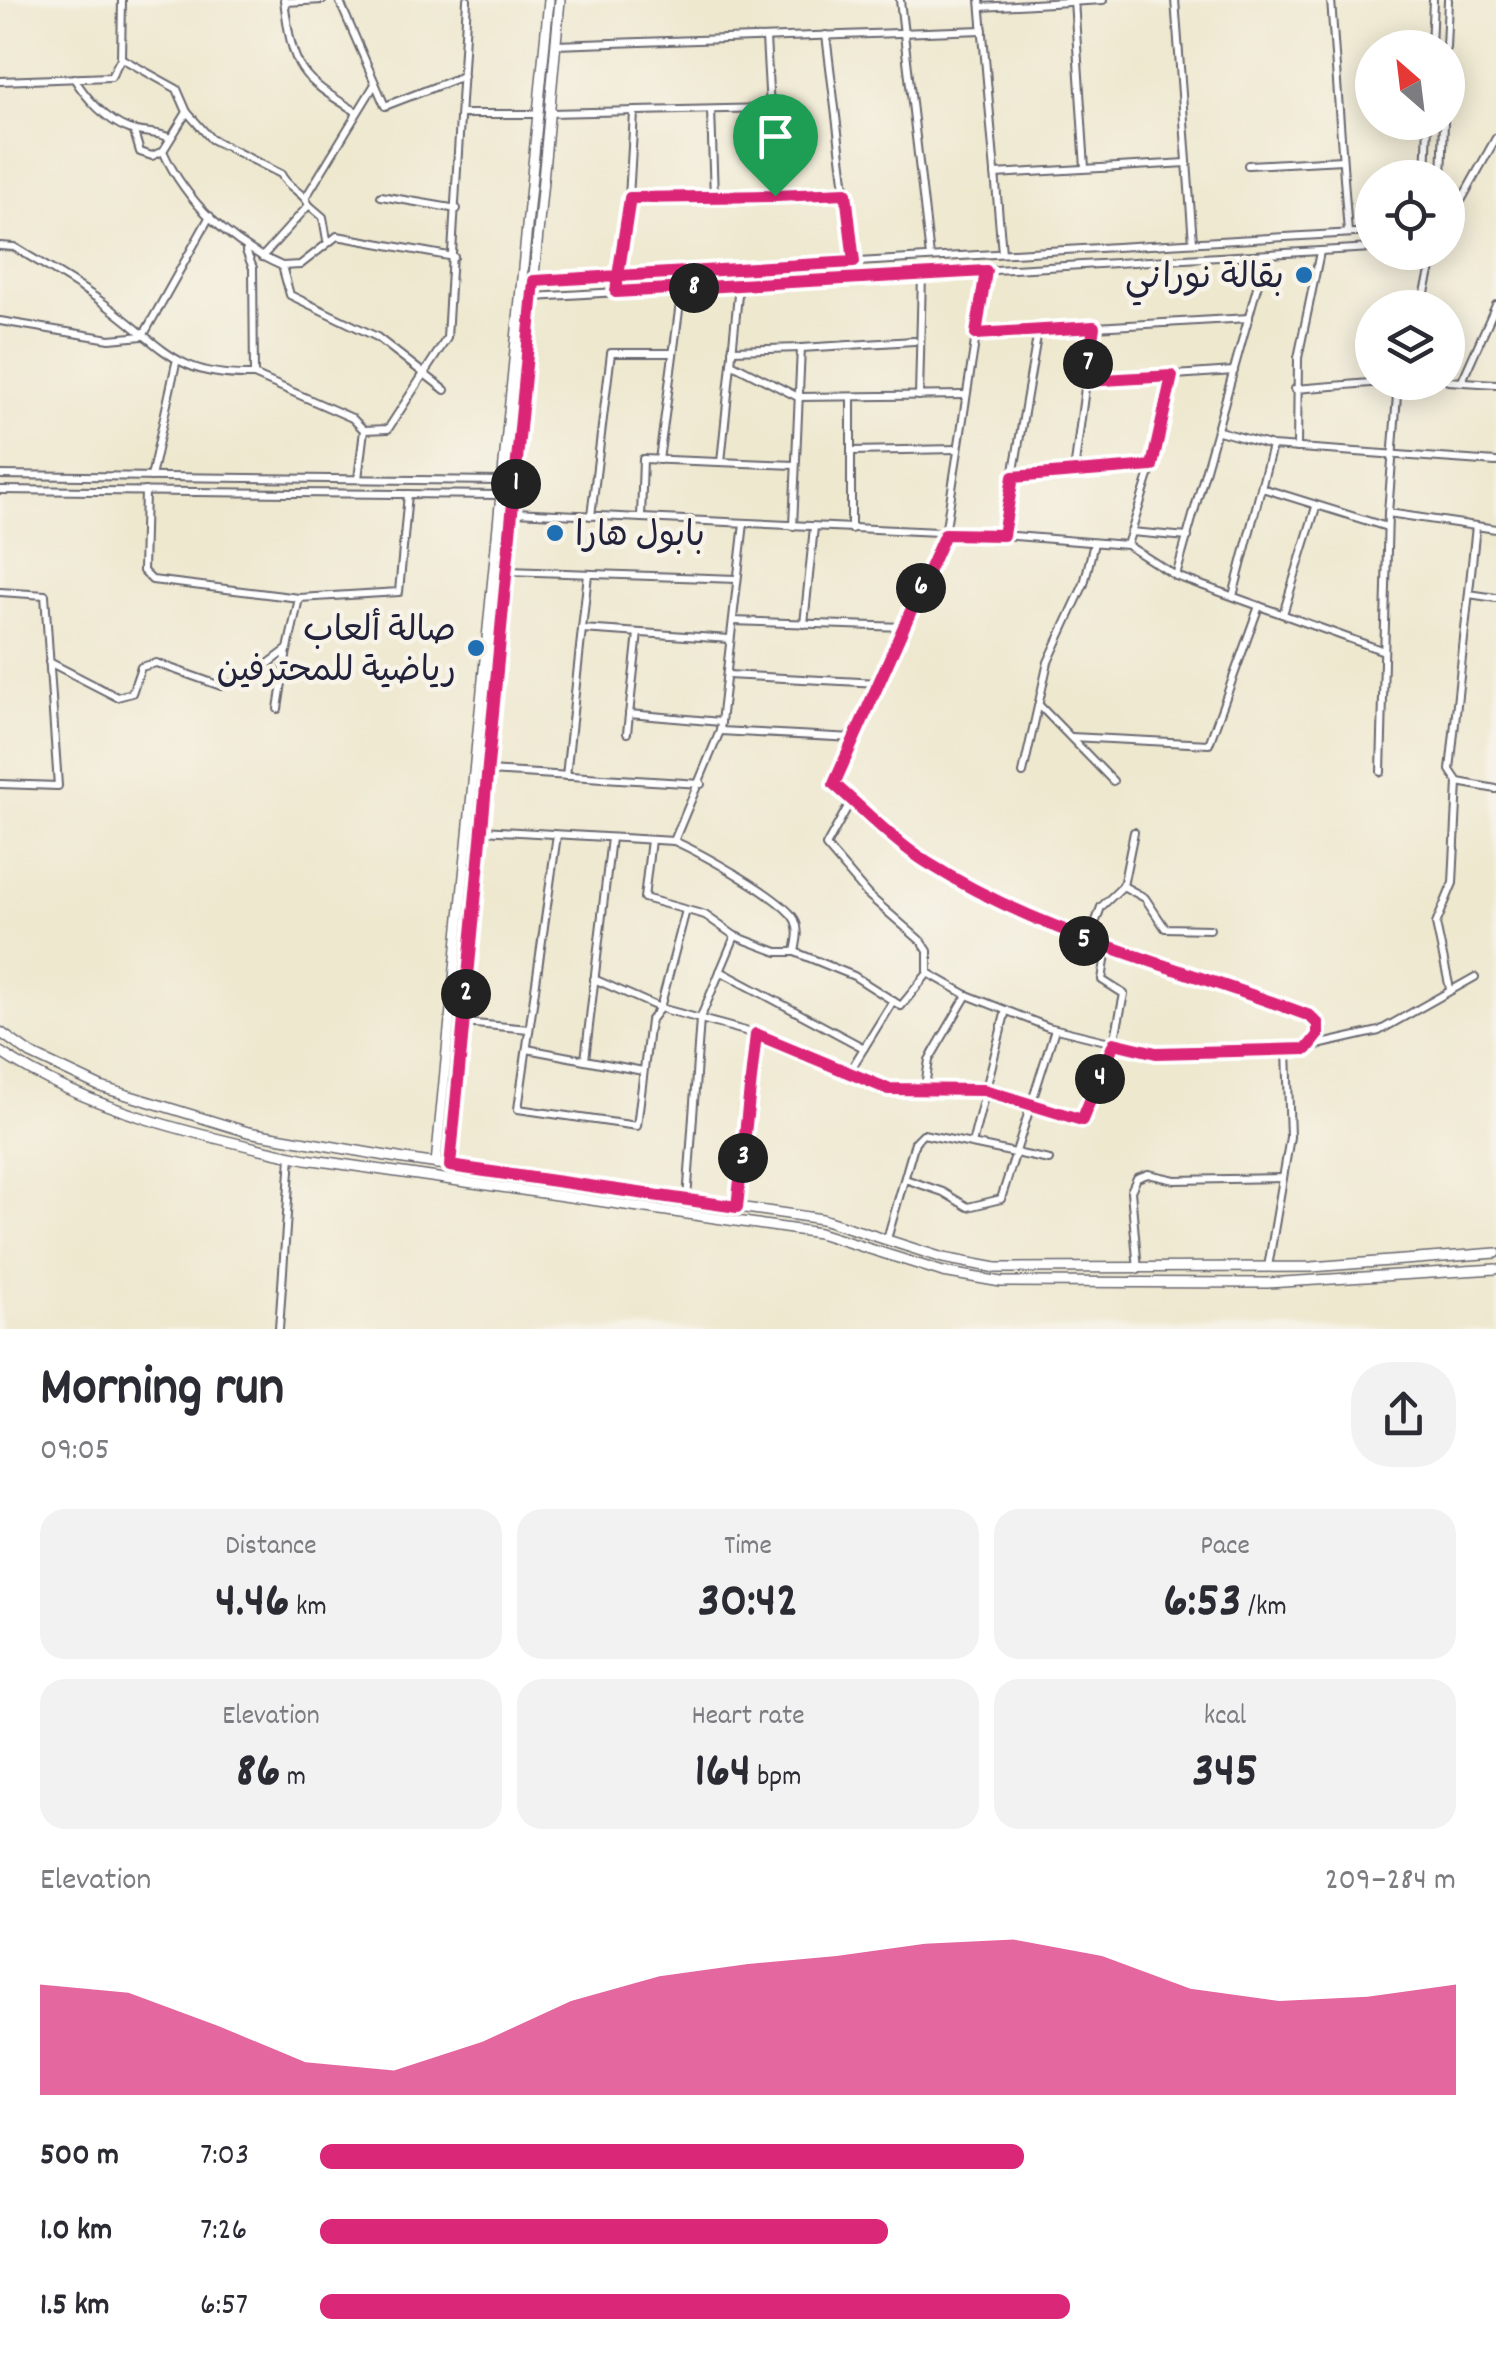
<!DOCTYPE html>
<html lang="en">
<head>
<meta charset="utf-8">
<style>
  :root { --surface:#fff; --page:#f2f2f3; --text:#2b2b33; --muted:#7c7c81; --accent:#db2777 }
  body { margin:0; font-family:Dekko,"Playpen Sans Arabic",sans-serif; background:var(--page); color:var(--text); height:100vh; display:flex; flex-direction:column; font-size:38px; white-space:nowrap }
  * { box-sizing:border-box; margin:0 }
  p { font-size:32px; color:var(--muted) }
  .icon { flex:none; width:55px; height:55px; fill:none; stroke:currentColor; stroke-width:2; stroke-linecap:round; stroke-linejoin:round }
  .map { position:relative; height:1329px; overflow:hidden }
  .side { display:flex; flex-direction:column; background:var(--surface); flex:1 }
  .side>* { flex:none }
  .needle { width:65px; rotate:332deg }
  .fabs { position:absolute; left:1355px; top:30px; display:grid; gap:20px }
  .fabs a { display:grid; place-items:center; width:110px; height:110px; border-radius:50%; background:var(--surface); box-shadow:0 5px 25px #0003; font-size:50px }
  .pin { position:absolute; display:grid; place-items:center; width:85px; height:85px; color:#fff; margin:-102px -42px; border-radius:50% 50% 50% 0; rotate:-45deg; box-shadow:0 0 10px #0007 }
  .pin .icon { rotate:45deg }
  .km { position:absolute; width:50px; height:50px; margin:-25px; border-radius:50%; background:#222; color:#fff; font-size:28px; line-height:50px; text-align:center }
  .round { display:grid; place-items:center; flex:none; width:105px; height:105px; border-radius:40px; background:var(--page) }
  .headline { display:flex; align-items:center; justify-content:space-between; height:170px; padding:0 40px }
  h1 { font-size:55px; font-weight:700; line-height:75px }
  .figures { display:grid; grid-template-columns:repeat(3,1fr); gap:15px; height:170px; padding:10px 40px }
  .figures div { display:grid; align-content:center; border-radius:25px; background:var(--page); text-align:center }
  .figures b { font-size:50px; font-weight:700 }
  .figures small { font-size:28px; font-weight:400 }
  .figures p { font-size:28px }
  .chart { height:280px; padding:20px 40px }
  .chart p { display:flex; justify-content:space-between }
  .chart svg { width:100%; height:180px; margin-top:10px; fill:var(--accent); opacity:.7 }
  ul { padding:0 40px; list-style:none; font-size:32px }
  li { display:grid; grid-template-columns:160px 120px 1fr; align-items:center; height:75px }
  li i { height:25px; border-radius:12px; background:var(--accent) }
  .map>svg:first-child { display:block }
</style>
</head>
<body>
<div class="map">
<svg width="1496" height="1329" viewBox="0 0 1496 1329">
  <rect width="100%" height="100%" fill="#f7f3e8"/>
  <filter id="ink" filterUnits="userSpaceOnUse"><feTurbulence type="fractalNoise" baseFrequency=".01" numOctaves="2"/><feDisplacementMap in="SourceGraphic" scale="20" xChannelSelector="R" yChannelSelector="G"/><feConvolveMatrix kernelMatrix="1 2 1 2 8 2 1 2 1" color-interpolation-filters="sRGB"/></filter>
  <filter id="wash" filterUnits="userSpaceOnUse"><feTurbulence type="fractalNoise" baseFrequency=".0048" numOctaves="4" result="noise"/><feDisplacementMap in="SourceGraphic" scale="40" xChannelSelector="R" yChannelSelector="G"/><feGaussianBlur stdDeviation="2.25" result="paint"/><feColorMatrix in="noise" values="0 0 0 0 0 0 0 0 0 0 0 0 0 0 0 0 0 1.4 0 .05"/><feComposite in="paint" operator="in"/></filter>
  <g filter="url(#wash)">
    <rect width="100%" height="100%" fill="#eee8cf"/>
  </g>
  <g filter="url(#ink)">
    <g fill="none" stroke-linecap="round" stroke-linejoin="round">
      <defs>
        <g id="street">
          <path d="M284,0C293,70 298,76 357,112"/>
          <polyline points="339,0 385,106 463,76"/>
          <polyline points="900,0 930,257"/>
          <polyline points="980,0 1002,253"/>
          <polyline points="1074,0 1085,168"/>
          <polyline points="1175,0 1193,242"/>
          <polyline points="1331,0 1348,233"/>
          <polyline points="285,2 323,0"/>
          <polyline points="981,7 1103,0"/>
          <polyline points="826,35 854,262"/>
          <polyline points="766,38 775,196"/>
          <polyline points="555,45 983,30"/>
          <polyline points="1431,48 1433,0"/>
          <polyline points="1446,48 1448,0"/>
          <path d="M121,58L177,89L187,112L163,151C186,202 231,244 282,266"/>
          <path d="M74,78C85,97 108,122 129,129C142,134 156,131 170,138"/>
          <polyline points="0,81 111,77 121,58 122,0"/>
          <polyline points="711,110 714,197"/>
          <path d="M187,112L211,139L281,174C288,189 303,191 309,205"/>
          <polyline points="549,113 769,108"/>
          <polyline points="461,114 538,114"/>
          <polyline points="134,132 140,152 152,156 163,151"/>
          <polyline points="1248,165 1342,160"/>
          <polyline points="995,174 1187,163"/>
          <polyline points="1426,178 1428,122"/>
          <polyline points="1442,178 1444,122"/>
          <polyline points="381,196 457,209"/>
          <polyline points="306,197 375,84"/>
          <polyline points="629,198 846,193"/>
          <polyline points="1448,224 1496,138"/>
          <path d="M0,246L14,247C45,266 77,283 106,305C164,347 175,377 254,375"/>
          <polyline points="246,251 253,268 254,375 352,418 364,430"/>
          <polyline points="262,257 309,205 323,217 327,240"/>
          <polyline points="534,281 1372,232"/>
          <polyline points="616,292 629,198 634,113"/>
          <polyline points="533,297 1372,248"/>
          <polyline points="1421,308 1435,252"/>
          <polyline points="0,321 110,339 143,336 210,216"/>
          <polyline points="976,334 1249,318"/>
          <polyline points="732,350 801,348"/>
          <polyline points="731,363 798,397 966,395"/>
          <polyline points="1086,381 1234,371"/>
          <polyline points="1448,381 1496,384"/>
          <polyline points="1462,381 1496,305"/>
          <polyline points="1295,389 1383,382"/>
          <polyline points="445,390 377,337 290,295 282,266 300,265 337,236 454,257"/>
          <polyline points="919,396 922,274"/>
          <polyline points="1219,431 1272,446 1496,462"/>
          <polyline points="1297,448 1298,358 1320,252"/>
          <polyline points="851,451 958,449"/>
          <polyline points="659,460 682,288"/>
          <polyline points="721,462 739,285"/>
          <polyline points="1074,472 1093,327"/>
          <polyline points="0,475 502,481"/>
          <polyline points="151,477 176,363"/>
          <polyline points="1013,477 1152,466 1173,376"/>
          <polyline points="358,479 364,430 388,429 447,338 467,0"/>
          <polyline points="1262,488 1387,527"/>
          <polyline points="0,490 502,495"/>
          <polyline points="145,491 143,571 152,580 299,598"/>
          <polyline points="514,512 1003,535 1127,545 1176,576 1266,255"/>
          <polyline points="1388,513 1496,529"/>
          <polyline points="591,516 611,353 673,353"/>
          <polyline points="641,518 643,459 795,465"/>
          <polyline points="793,526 801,348 914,341"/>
          <polyline points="1476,526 1450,770 1458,782 1496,789"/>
          <polyline points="851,529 851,397"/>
          <polyline points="1131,532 1188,537"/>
          <polyline points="1003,535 1038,331"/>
          <polyline points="1127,545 1152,466"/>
          <polyline points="508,571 737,579"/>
          <polyline points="1176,576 1384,651"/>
          <polyline points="0,592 45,595 58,786 0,784"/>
          <polyline points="1469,594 1496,598"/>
          <polyline points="1233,596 1272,446"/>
          <polyline points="1283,614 1316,507"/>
          <polyline points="733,621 904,627"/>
          <polyline points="804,624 814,527"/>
          <polyline points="582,629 730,639"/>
          <polyline points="49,662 117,697 132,693 141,667 156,663 221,686 248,679 288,649 299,598 399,592 408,494"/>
          <polyline points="727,675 879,683"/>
          <polyline points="1039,705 1113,781"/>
          <polyline points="278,709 287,650"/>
          <polyline points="629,714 721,722"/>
          <polyline points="720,731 854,738"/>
          <polyline points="627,733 638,633"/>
          <polyline points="1071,737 1209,744 1259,606"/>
          <polyline points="488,771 701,784"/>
          <polyline points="1381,772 1388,513 1398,382"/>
          <polyline points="1023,773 1048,662 1084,584 1094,543"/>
          <polyline points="566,776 588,574"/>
          <polyline points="852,799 826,846 867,894 922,942 928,951 928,973"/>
          <polyline points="482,830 674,841 720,731 744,523"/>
          <polyline points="557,835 518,1109 637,1126 650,1021 660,1008 594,979"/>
          <path d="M651,840L644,898L705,915L735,936L777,952H795L854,976L901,1006L928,973L967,995L1048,1027L1155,1053L1312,1046L1319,1025L1311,1016C1180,967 1048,938 928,863C894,842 864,810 834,784L945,534L986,271"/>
          <path d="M674,841C699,852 783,898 795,920C800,931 797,941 795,952"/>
          <polyline points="1123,886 1145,898 1165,928 1210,929"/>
          <polyline points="686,910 660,1008 756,1034 888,1089 984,1090 1082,1120 1114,1043 1124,994 1102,980 1107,948"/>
          <polyline points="1088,943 1101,907 1123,886 1134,832"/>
          <polyline points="720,971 864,1048"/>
          <polyline points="1450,989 1436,924 1453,883 1458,782"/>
          <polyline points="464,1023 529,1029"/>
          <polyline points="1313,1046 1379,1031 1475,977"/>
          <polyline points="527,1049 643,1071"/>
          <polyline points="585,1060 611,838"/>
          <polyline points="848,1074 893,1001"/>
          <polyline points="925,1087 929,1060 967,995"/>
          <polyline points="972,1144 1006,1010"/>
          <polyline points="905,1179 943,1192 968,1207 1001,1199 1055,1029"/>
          <polyline points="687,1200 700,1019 735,936"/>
          <polyline points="737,1206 756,1034"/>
          <polyline points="887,1239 915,1142 923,1134 1049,1160"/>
          <polyline points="1268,1267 1290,1137 1287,1050"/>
          <polyline points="1138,1270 1131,1191 1137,1178 1148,1174 1175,1180 1283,1178"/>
          <polyline points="279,1329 291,1156"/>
        </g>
        <g id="secondary">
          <polyline points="0,1032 31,1054 101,1087 248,1132 404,1159 822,1219 943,1258 996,1268 1311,1267 1496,1253"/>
          <path d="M0,1052C88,1111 204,1137 306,1159L819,1233L943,1272L1001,1282L1267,1283L1496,1269"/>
          <polyline points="436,1164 549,0"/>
          <polyline points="450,1166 560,0"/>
        </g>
      </defs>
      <use href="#street" stroke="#69676f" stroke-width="10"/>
      <use href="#secondary" stroke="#69676f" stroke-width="12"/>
      <use href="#street" stroke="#fff" stroke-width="6"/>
      <use href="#secondary" stroke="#fff" stroke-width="9"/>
    </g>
  </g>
  <g fill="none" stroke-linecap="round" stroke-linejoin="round" filter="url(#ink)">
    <defs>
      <path id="route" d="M775,196L630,198L618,276L534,281L450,1166L737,1207L756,1034L888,1089L984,1090L1082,1120L1114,1043L1156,1053L1307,1049L1318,1035V1024L1310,1016C1181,967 1046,937 928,863C894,842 864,810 834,784L945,534L1003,535L1013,477L1152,466L1172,376L1086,381L1094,327L976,334L986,271L616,292L618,276L854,262L846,193L775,196"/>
    </defs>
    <use href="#route" stroke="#fff" stroke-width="20"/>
    <use href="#route" stroke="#db2777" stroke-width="12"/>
  </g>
  <g fill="#1f6fb2" stroke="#f7f3e8" stroke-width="4">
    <circle cx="1304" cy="275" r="10"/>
    <circle cx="555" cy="533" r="10"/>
    <circle cx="476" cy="648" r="10"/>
  </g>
  <g text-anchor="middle" stroke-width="9" stroke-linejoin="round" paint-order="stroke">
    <g font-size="35" fill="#22223b" stroke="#f7f3e8" text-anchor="end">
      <text x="1284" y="287">بقالة نوراني</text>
      <text x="575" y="545" text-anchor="start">بابول هارا</text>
      <text x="456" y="640">صالة ألعاب<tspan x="456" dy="40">رياضية للمحترفين</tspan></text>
    </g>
  </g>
</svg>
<div class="fabs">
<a><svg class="needle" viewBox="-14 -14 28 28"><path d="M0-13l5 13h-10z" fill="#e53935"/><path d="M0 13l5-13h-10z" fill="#7c7c81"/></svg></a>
<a><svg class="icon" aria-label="locate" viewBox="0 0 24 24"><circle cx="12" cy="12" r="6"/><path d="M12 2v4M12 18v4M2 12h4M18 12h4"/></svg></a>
<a><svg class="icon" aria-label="layers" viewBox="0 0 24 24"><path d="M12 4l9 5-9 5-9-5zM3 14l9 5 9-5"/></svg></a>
</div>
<div class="pin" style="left:775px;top:196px;background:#1e9e55"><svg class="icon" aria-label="arrive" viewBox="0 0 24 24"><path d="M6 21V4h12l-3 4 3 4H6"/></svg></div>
<b class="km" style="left:516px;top:484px">1</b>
<b class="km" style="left:466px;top:994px">2</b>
<b class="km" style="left:743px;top:1158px">3</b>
<b class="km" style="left:1100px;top:1079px">4</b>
<b class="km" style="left:1084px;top:941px">5</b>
<b class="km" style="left:921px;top:588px">6</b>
<b class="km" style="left:1088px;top:364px">7</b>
<b class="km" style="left:694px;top:288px">8</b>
</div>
<section class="side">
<div class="headline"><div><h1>Morning run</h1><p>09:05</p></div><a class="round"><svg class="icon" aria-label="share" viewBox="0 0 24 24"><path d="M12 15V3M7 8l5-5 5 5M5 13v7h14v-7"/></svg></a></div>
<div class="figures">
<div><p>Distance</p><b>4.46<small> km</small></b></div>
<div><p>Time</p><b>30:42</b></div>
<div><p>Pace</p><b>6:53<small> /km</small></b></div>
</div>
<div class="figures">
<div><p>Elevation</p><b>86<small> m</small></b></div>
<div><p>Heart rate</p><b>164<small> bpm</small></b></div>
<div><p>kcal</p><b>345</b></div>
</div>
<div class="chart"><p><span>Elevation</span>209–284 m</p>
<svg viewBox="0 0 160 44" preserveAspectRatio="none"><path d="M0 44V17L10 19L20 27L30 36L40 38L50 31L60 21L70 15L80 12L90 10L100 7L110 6L120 10L130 18L140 21L150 20L160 17V44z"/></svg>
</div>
<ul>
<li><b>500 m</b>7:03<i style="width:62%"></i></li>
<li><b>1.0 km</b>7:26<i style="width:50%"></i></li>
<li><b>1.5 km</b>6:57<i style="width:66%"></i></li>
</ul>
</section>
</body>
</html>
